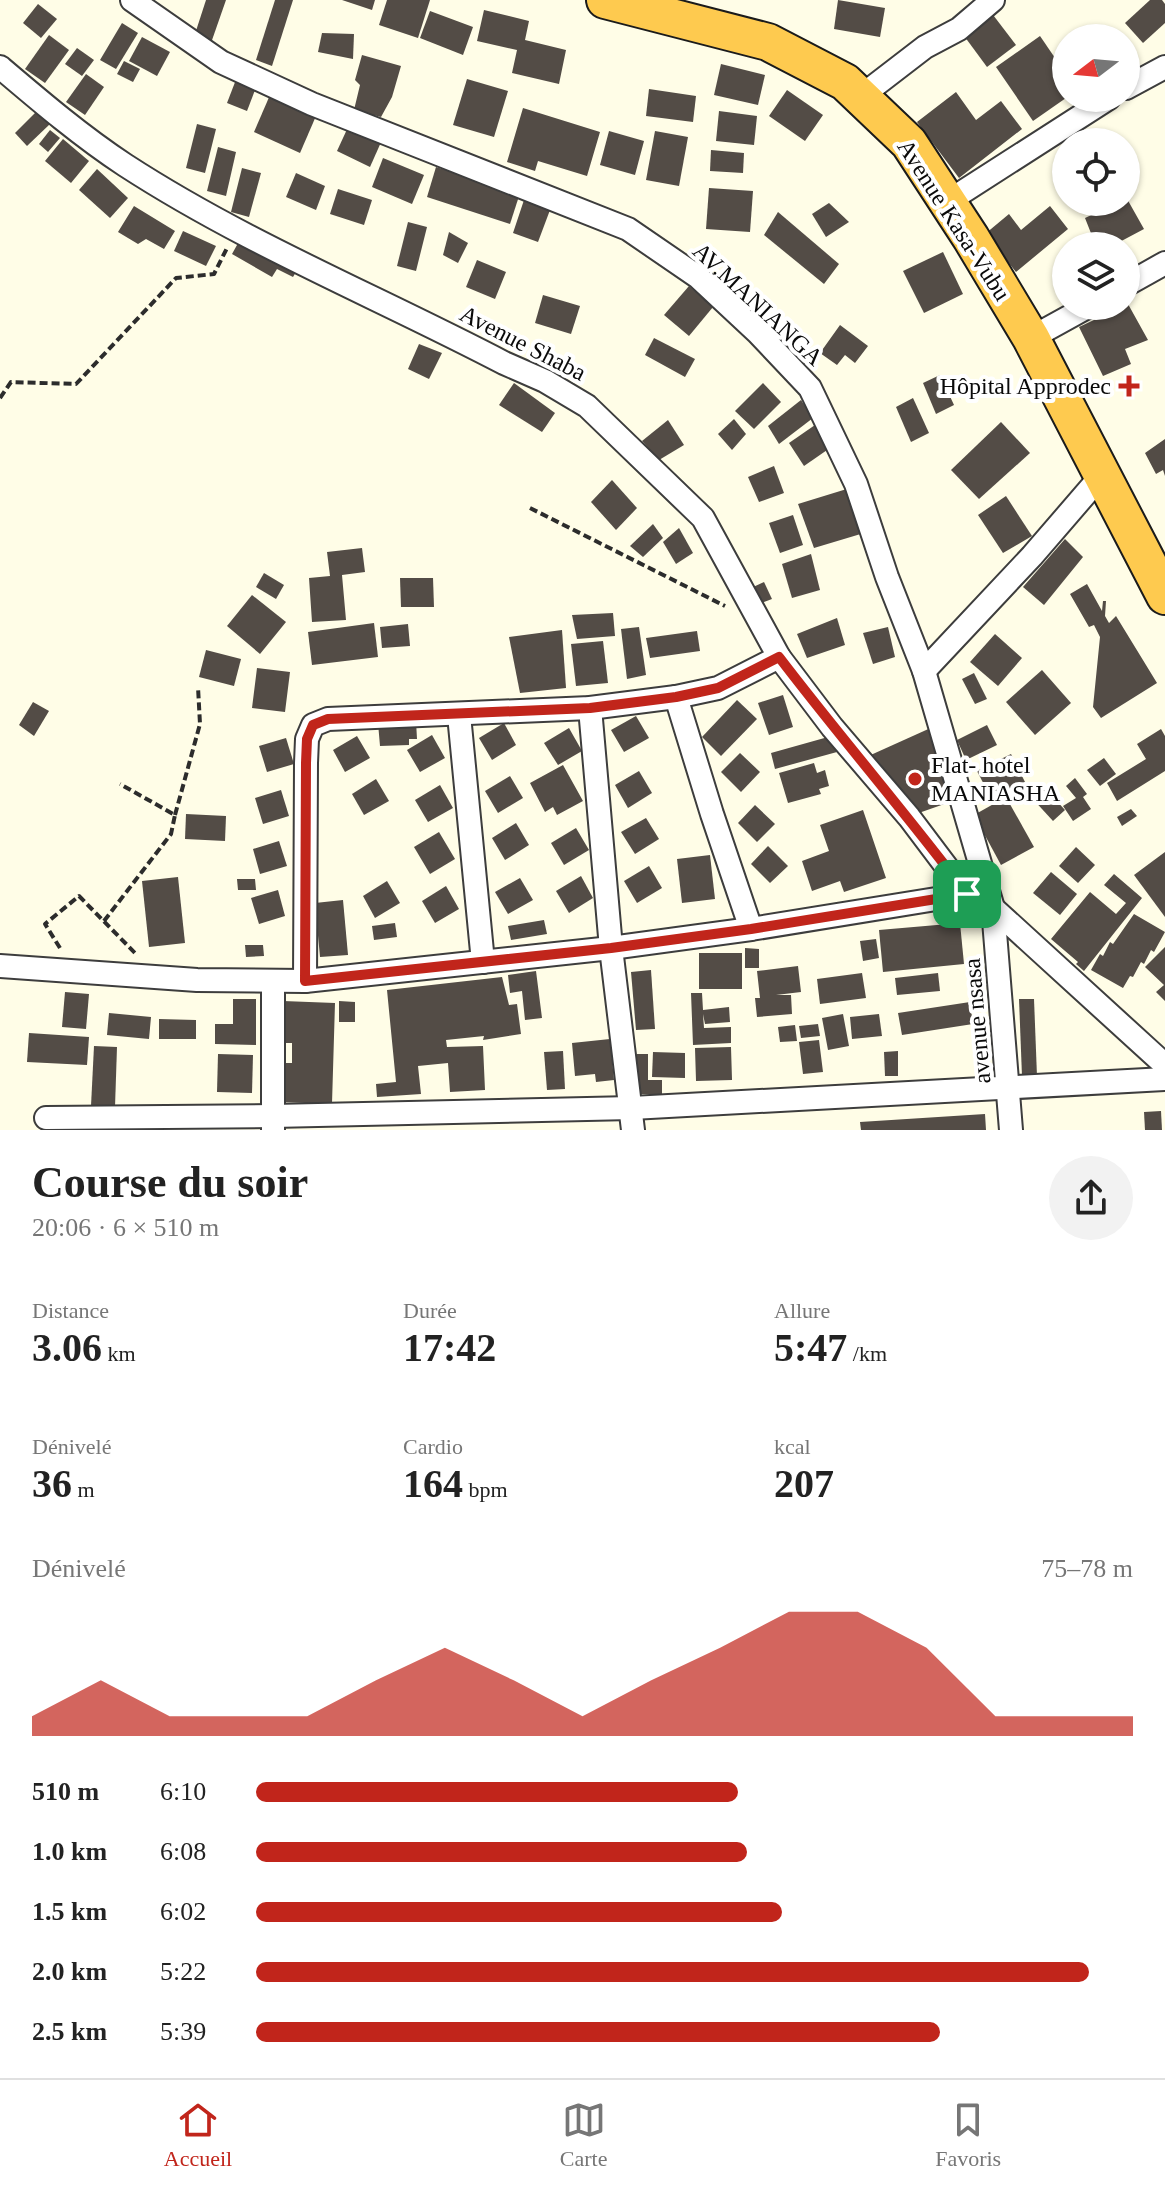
<!DOCTYPE html>
<html lang="fr">
<head>
<meta charset="utf-8">
<style>
  :root { --surface:#fff; --page:#f2f2f2; --text:#222; --muted:#767676; --line:#e0e0e0; --accent:#c1251b }
  body { margin:0; font-family:"Times New Roman",serif; background:var(--page); color:var(--text); height:100vh; display:flex; flex-direction:column; font-size:30px; white-space:nowrap }
  * { box-sizing:border-box; margin:0 }
  p { font-size:26px; color:var(--muted) }
  .icon { flex:none; width:44px; height:44px; fill:none; stroke:currentColor; stroke-width:2; stroke-linecap:round; stroke-linejoin:round }
  .map { position:relative; height:1130px; overflow:hidden }
  .details { display:flex; flex-direction:column; background:var(--surface); flex:1 }
  .details>* { flex:none }
  .needle { width:52px; rotate:254deg }
  .tools { position:absolute; left:1052px; top:24px; display:grid; gap:16px }
  .tools a { display:grid; place-items:center; width:88px; height:88px; border-radius:50%; background:var(--surface); box-shadow:0 2px 6px #0004; font-size:40px }
  .pin { position:absolute; display:grid; place-items:center; width:68px; height:68px; color:#fff; margin:-34px; border-radius:16px; box-shadow:0 4px 12px #0006 }
  .round { display:grid; place-items:center; flex:none; width:84px; height:84px; border-radius:42px; background:var(--page) }
  .headline { display:flex; align-items:center; justify-content:space-between; height:136px; padding:0 32px }
  h1 { font-size:44px; font-weight:700; line-height:60px }
  .figures { display:grid; grid-template-columns:repeat(3,1fr); gap:12px; height:136px; padding:8px 32px }
  .figures div { display:grid; align-content:center }
  .figures b { font-size:40px; font-weight:700 }
  .figures small { font-size:22px; font-weight:400 }
  .figures p { font-size:22px }
  .chart { height:224px; padding:16px 32px }
  .chart p { display:flex; justify-content:space-between }
  .chart svg { width:100%; height:144px; margin-top:8px; fill:var(--accent); opacity:.7 }
  ul { padding:0 32px; list-style:none; font-size:26px }
  li { display:grid; grid-template-columns:128px 96px 1fr; align-items:center; height:60px }
  li i { height:20px; border-radius:10px; background:var(--accent) }
  .menu { display:flex; justify-content:space-around; align-items:center; height:112px; border-top:2px solid var(--line); background:var(--surface); font-size:22px; color:var(--muted) }
  .menu a { display:grid; justify-items:center; gap:4px }
  .menu .on { color:var(--accent) }
  .map>svg:first-child { display:block }
</style>
</head>
<body>
<div class="map">
<svg width="1165" height="1130" viewBox="0 0 1165 1130">
  <rect width="100%" height="100%" fill="#fffde7"/>
  <g fill="#534c46">
    <polygon points="206,0 226,0 211,43 194,37"/>
    <polygon points="275,0 293,0 272,66 256,60"/>
    <polygon points="342,0 375,0 372,10"/>
    <polygon points="387,0 430,0 418,38 379,25"/>
    <polygon points="838,0 885,8 880,37 834,29"/>
    <polygon points="1150,0 1162,0 1165,4 1165,23 1143,43 1125,23"/>
    <polygon points="38,4 57,19 41,38 23,23"/>
    <polygon points="987,7 1016,45 987,67 959,29"/>
    <polygon points="484,10 529,21 525,40 566,50 559,84 512,73 517,50 477,41"/>
    <polygon points="430,11 473,27 463,55 420,38"/>
    <polygon points="122,23 138,33 116,69 100,60"/>
    <polygon points="322,33 354,34 353,59 318,52"/>
    <polygon points="49,35 69,50 45,83 25,69"/>
    <polygon points="1040,36 1066,74 1066,98 1033,121 996,67"/>
    <polygon points="142,37 170,52 157,76 129,61"/>
    <polygon points="77,48 94,60 82,76 65,64"/>
    <polygon points="362,55 401,66 392,97 381,117 354,110 360,85 355,80"/>
    <polygon points="124,61 140,69 133,82 117,74"/>
    <polygon points="721,64 765,75 758,105 714,95"/>
    <polygon points="86,74 104,87 85,115 66,102"/>
    <polygon points="237,77 257,85 247,111 227,103"/>
    <polygon points="467,79 508,91 494,137 453,125"/>
    <polygon points="649,89 696,96 693,122 646,116"/>
    <polygon points="787,90 823,115 805,141 769,116"/>
    <polygon points="956,92 976,120 1001,101 1022,129 959,178 917,122"/>
    <polygon points="270,95 316,116 300,153 254,132"/>
    <polygon points="523,108 600,132 587,176 538,161 535,171 507,162"/>
    <polygon points="37,111 50,124 27,146 15,133"/>
    <polygon points="719,111 757,116 754,145 716,141"/>
    <polygon points="197,124 216,129 205,173 186,168"/>
    <polygon points="349,125 382,140 370,167 337,151"/>
    <polygon points="50,130 60,138 48,152 39,144"/>
    <polygon points="609,131 644,141 635,175 600,165"/>
    <polygon points="655,131 688,137 679,186 646,180"/>
    <polygon points="63,139 89,161 71,183 45,161"/>
    <polygon points="218,147 236,152 226,196 207,191"/>
    <polygon points="711,150 744,153 743,173 710,171"/>
    <polygon points="383,158 424,175 412,204 372,187"/>
    <polygon points="436,167 520,193 510,224 427,197"/>
    <polygon points="242,168 261,173 249,217 231,212"/>
    <polygon points="97,169 128,198 110,218 79,190"/>
    <polygon points="296,173 325,186 316,210 286,197"/>
    <polygon points="709,188 753,191 750,232 706,229"/>
    <polygon points="338,189 372,200 364,225 330,214"/>
    <polygon points="1126,197 1144,229 1112,246 1096,246 1085,218 1104,209 1101,202 1126,202"/>
    <polygon points="524,200 550,210 538,242 513,233"/>
    <polygon points="829,203 849,222 826,237 812,214"/>
    <polygon points="134,206 175,231 164,249 146,239 138,244 118,232"/>
    <polygon points="1050,206 1068,229 1016,272 985,234 1009,214 1021,230"/>
    <polygon points="778,212 839,264 824,284 764,235"/>
    <polygon points="408,222 427,227 416,271 397,266"/>
    <polygon points="183,231 216,246 206,266 174,251"/>
    <polygon points="449,232 468,243 458,263 443,255"/>
    <polygon points="242,236 299,267 293,277 277,269 272,277 232,254"/>
    <polygon points="943,252 963,294 924,313 903,271"/>
    <polygon points="477,260 506,272 495,299 466,287"/>
    <polygon points="689,286 713,307 689,336 664,315"/>
    <polygon points="543,295 580,306 571,334 535,323"/>
    <polygon points="1128,304 1148,340 1125,349 1131,364 1103,376 1079,327"/>
    <polygon points="840,325 868,346 855,363 845,355 837,365 820,353"/>
    <polygon points="654,338 695,359 685,377 645,355"/>
    <polygon points="419,344 442,353 429,379 408,369"/>
    <polygon points="940,375 954,405 936,414 923,383"/>
    <polygon points="514,383 555,413 542,432 499,405"/>
    <polygon points="763,383 781,402 754,429 735,411"/>
    <polygon points="913,398 929,433 911,442 896,407"/>
    <polygon points="801,400 813,418 779,444 768,426"/>
    <polygon points="734,419 746,434 732,450 718,434"/>
    <polygon points="668,420 684,445 659,460 642,441"/>
    <polygon points="1001,422 1030,453 979,499 951,470"/>
    <polygon points="815,425 830,448 804,466 789,443"/>
    <polygon points="1165,439 1165,476 1163,470 1156,474 1145,453"/>
    <polygon points="774,466 784,493 759,502 748,477"/>
    <polygon points="612,480 637,508 616,530 591,502"/>
    <polygon points="850,488 864,533 814,548 798,504"/>
    <polygon points="1006,496 1032,536 1003,553 978,515"/>
    <polygon points="793,515 803,545 780,553 769,523"/>
    <polygon points="653,524 663,538 643,557 630,546"/>
    <polygon points="679,528 693,553 676,564 663,542"/>
    <polygon points="1065,539 1083,557 1044,605 1023,587"/>
    <polygon points="362,548 365,572 342,575 346,620 312,622 309,578 330,576 327,552"/>
    <polygon points="811,554 820,590 792,598 782,564"/>
    <polygon points="264,573 284,585 276,599 256,587"/>
    <polygon points="400,578 433,578 434,607 401,607"/>
    <polygon points="764,582 772,599 759,604 751,588"/>
    <polygon points="1087,584 1102,611 1103,601 1106,601 1105,616 1109,623 1116,616 1157,683 1101,718 1093,707 1100,637 1094,625 1089,627 1070,594"/>
    <polygon points="252,595 286,622 260,654 227,626"/>
    <polygon points="613,613 615,636 577,639 572,615"/>
    <polygon points="837,618 845,645 807,658 797,634"/>
    <polygon points="374,623 378,657 312,665 308,632"/>
    <polygon points="408,624 410,646 382,648 380,627"/>
    <polygon points="639,627 646,675 627,679 621,629"/>
    <polygon points="888,627 895,657 873,664 863,633"/>
    <polygon points="562,630 566,688 520,693 509,637"/>
    <polygon points="697,631 700,651 650,658 646,638"/>
    <polygon points="995,634 1022,658 998,686 970,662"/>
    <polygon points="603,641 608,683 576,686 571,644"/>
    <polygon points="206,650 241,659 234,686 199,677"/>
    <polygon points="257,668 290,672 285,712 252,708"/>
    <polygon points="1042,670 1071,703 1035,735 1006,702"/>
    <polygon points="974,673 987,699 975,704 962,679"/>
    <polygon points="783,695 793,727 769,735 758,703"/>
    <polygon points="737,700 757,719 721,756 702,737"/>
    <polygon points="33,702 49,711 34,736 19,725"/>
    <polygon points="636,716 649,738 624,752 611,730"/>
    <polygon points="416,721 417,739 409,739 409,745 380,746 378,723"/>
    <polygon points="504,723 516,745 492,760 479,738"/>
    <polygon points="987,725 997,745 966,760 957,740"/>
    <polygon points="935,726 953,801 913,815 864,758"/>
    <polygon points="569,728 582,751 558,765 544,743"/>
    <polygon points="1161,729 1165,736 1165,771 1117,801 1107,783 1146,759 1137,744"/>
    <polygon points="432,735 445,758 420,772 407,750"/>
    <polygon points="357,736 370,758 345,772 333,750"/>
    <polygon points="828,737 837,752 775,769 771,753"/>
    <polygon points="286,738 294,764 267,772 259,746"/>
    <polygon points="740,753 760,772 741,792 721,772"/>
    <polygon points="1011,754 1025,782 992,800 977,771"/>
    <polygon points="1104,758 1116,774 1100,786 1087,770"/>
    <polygon points="814,763 817,773 825,770 829,786 819,789 821,794 788,803 779,773"/>
    <polygon points="563,765 583,801 557,815 553,807 545,812 530,783"/>
    <polygon points="639,771 652,793 628,808 615,785"/>
    <polygon points="510,776 523,798 498,813 485,791"/>
    <polygon points="1075,778 1087,794 1083,797 1091,809 1073,821 1063,806 1076,798 1066,786"/>
    <polygon points="376,779 389,801 364,815 352,794"/>
    <polygon points="440,785 453,808 428,822 415,800"/>
    <polygon points="1043,786 1065,810 1053,821 1031,797"/>
    <polygon points="281,790 289,816 263,824 255,798"/>
    <polygon points="1006,797 1034,847 1001,865 974,815"/>
    <polygon points="755,805 775,824 757,842 738,823"/>
    <polygon points="1131,809 1137,816 1122,826 1117,817"/>
    <polygon points="863,810 886,878 844,892 840,881 812,891 802,861 829,851 820,825"/>
    <polygon points="186,814 226,816 225,841 185,839"/>
    <polygon points="646,818 659,839 635,854 621,832"/>
    <polygon points="516,823 529,845 505,860 492,838"/>
    <polygon points="576,828 589,850 564,865 551,843"/>
    <polygon points="439,832 455,859 430,874 414,847"/>
    <polygon points="279,841 287,866 260,874 253,849"/>
    <polygon points="768,846 788,866 770,883 751,864"/>
    <polygon points="1076,847 1095,865 1078,883 1059,866"/>
    <polygon points="1165,852 1165,917 1134,875"/>
    <polygon points="710,855 715,899 682,903 677,859"/>
    <polygon points="649,866 662,888 637,903 624,881"/>
    <polygon points="1051,872 1077,894 1060,915 1033,893"/>
    <polygon points="1114,874 1142,898 1084,971 1076,964 1078,962 1051,939 1090,892 1116,914 1126,903 1104,885"/>
    <polygon points="581,876 593,898 569,913 556,891"/>
    <polygon points="178,877 185,943 149,947 142,881"/>
    <polygon points="520,878 533,900 508,914 495,892"/>
    <polygon points="237,879 255,879 256,890 238,890"/>
    <polygon points="387,881 400,903 375,918 363,896"/>
    <polygon points="446,886 459,909 435,923 422,901"/>
    <polygon points="278,890 285,916 259,924 251,898"/>
    <polygon points="343,900 348,955 320,957 315,903"/>
    <polygon points="1134,914 1165,932 1154,952 1151,950 1144,964 1141,962 1133,977 1130,976 1123,988 1091,970 1100,954 1103,956 1110,942 1113,944"/>
    <polygon points="544,920 547,934 511,940 508,926"/>
    <polygon points="395,923 397,937 374,940 372,926"/>
    <polygon points="960,923 964,964 883,972 879,930"/>
    <polygon points="876,939 879,958 863,961 860,941"/>
    <polygon points="245,945 263,945 264,956 246,957"/>
    <polygon points="1165,947 1165,1001 1156,992 1164,985 1145,967"/>
    <polygon points="745,948 759,949 759,968 745,968"/>
    <rect x="699" y="953" width="43" height="36"/>
    <polygon points="798,966 801,992 776,995 791,995 792,1014 757,1017 755,998 760,998 757,971"/>
    <polygon points="651,970 655,1029 636,1030 631,972"/>
    <polygon points="536,971 542,1018 525,1020 522,991 510,993 508,975"/>
    <polygon points="862,973 866,998 820,1004 817,979"/>
    <polygon points="938,973 940,991 897,995 895,978"/>
    <polygon points="502,977 509,1005 517,1004 521,1034 483,1040 484,1036 446,1040 447,1047 483,1046 485,1090 450,1092 448,1063 418,1066 421,1094 377,1097 376,1084 396,1082 387,990"/>
    <polygon points="65,992 89,994 86,1029 62,1027"/>
    <polygon points="691,993 702,993 703,1010 729,1007 730,1022 705,1024 703,1014 704,1028 731,1027 731,1043 693,1045"/>
    <polygon points="233,999 256,999 256,1045 215,1044 215,1024 233,1024"/>
    <polygon points="1019,999 1034,999 1037,1076 1022,1076"/>
    <polygon points="283,1001 335,1003 332,1104 279,1102 280,1063 292,1063 292,1043 282,1043"/>
    <polygon points="339,1001 355,1002 355,1022 339,1022"/>
    <polygon points="970,1002 973,1024 902,1035 898,1013"/>
    <polygon points="109,1013 151,1017 149,1039 107,1035"/>
    <polygon points="843,1014 849,1046 828,1050 822,1018"/>
    <polygon points="879,1014 882,1036 852,1039 850,1017"/>
    <polygon points="159,1019 196,1020 196,1039 159,1039"/>
    <polygon points="818,1024 820,1036 801,1038 799,1026"/>
    <polygon points="795,1025 797,1041 780,1042 778,1027"/>
    <polygon points="29,1033 89,1037 87,1065 27,1062"/>
    <polygon points="610,1039 614,1080 596,1082 595,1074 575,1076 572,1043"/>
    <polygon points="819,1040 823,1072 803,1074 799,1042"/>
    <polygon points="94,1046 117,1047 115,1107 91,1106"/>
    <polygon points="731,1047 732,1080 696,1081 695,1048"/>
    <polygon points="563,1051 565,1089 547,1090 544,1052"/>
    <polygon points="898,1051 898,1076 885,1076 884,1052"/>
    <polygon points="653,1052 685,1053 685,1078 652,1077"/>
    <polygon points="218,1054 253,1055 252,1093 217,1092"/>
    <polygon points="637,1054 648,1054 648,1080 662,1080 662,1094 637,1094"/>
    <polygon points="1161,1111 1162,1130 1145,1130 1144,1112"/>
    <polygon points="985,1114 986,1130 861,1130 860,1122"/>
  </g>
  <g fill="none" stroke-linecap="round" stroke-linejoin="round">
    <defs>
      <g id="minor">
        <polyline points="132,0 221,62 312,104 628,229 698,277 758,333 810,388 856,484 887,577 924,671 993,908 1011,1130"/>
        <path d="M0,67C40,101 81,136 125,165C245,243 378,297 504,363L545,381L587,406L703,518L779,657L832,727L909,817L967,894L993,908L1165,1065"/>
        <polyline points="1126,88 1165,67"/>
        <polyline points="860,97 925,47 959,29 993,0"/>
        <polyline points="947,202 1109,98"/>
        <polyline points="1126,285 1165,263"/>
        <polyline points="1031,338 1089,306"/>
        <polyline points="924,671 1032,556 1101,476"/>
        <polyline points="676,697 712,814 751,929"/>
        <polyline points="590,708 611,948 633,1130"/>
        <polyline points="459,715 483,962"/>
        <polyline points="0,966 197,980 305,981 611,948 751,929 967,894"/>
        <polyline points="305,981 306,763 307,739 313,725 328,719 590,708 676,697 718,688 779,657"/>
        <polyline points="46,1118 273,1116 632,1108 1165,1079"/>
        <polyline points="273,1129 273,982"/>
      </g>
      <polyline id="trunk" points="605,0 768,42 845,82 909,143 971,238 1031,338 1165,596"/>
    </defs>
    <use href="#minor" stroke="#3d3d3d" stroke-width="26"/>
    <use href="#trunk" stroke="#1b1b1b" stroke-width="40"/>
    <g stroke="#2c2c2c" stroke-width="4" stroke-dasharray="8 4" stroke-linecap="butt">
      <polyline points="0,398 11,382 76,384 176,278 214,274 227,248"/>
      <polyline points="530,508 725,606"/>
      <polyline points="175,815 200,724 198,687"/>
      <polyline points="104,921 171,834 175,815 120,784"/>
      <polyline points="60,948 45,924 79,896 135,953"/>
    </g>
    <use href="#minor" stroke="#fff" stroke-width="22"/>
    <use href="#trunk" stroke="#feca4f" stroke-width="36"/>
  </g>
  <g fill="none" stroke-linecap="round" stroke-linejoin="round">
    <defs>
      <path id="route" d="M779,657C840,737 906,813 967,894L751,929L611,948L305,981L306,763L307,739L313,725L328,719L590,708L676,697L718,688Z"/>
    </defs>
    <use href="#route" stroke="#fff" stroke-width="16"/>
    <use href="#route" stroke="#c1251b" stroke-width="10"/>
  </g>
  <g fill="#c1251b" stroke="#fff" stroke-width="3">
    <path d="M1125 374h8v8h8v8h-8v8h-8v-8h-8v-8h8z"/>
    <circle cx="915" cy="779" r="8"/>
  </g>
  <g text-anchor="middle" stroke-width="8" stroke-linejoin="round" paint-order="stroke">
    <g font-size="24" fill="#0a0a0a" stroke="#fff">
      <text transform="translate(954 220) rotate(57)" y="8">Avenue Kasa-Vubu</text>
      <text transform="translate(758 304) rotate(43)" y="8">AV.MANIANGA</text>
      <text transform="translate(523 343) rotate(27)" y="8">Avenue Shaba</text>
      <text transform="translate(977 1021) rotate(-95)" y="8">avenue nsasa</text>
    </g>
    <g font-size="24" fill="#0a0a0a" stroke="#fff" text-anchor="end">
      <text x="1111" y="394">Hôpital Approdec</text>
      <text x="931" y="773" text-anchor="start">Flat- hotel<tspan x="931" dy="28">MANIASHA</tspan></text>
    </g>
  </g>
</svg>
<div class="tools">
<a><svg class="needle" viewBox="-14 -14 28 28"><path d="M0-13l5 13h-10z" fill="#e53935"/><path d="M0 13l5-13h-10z" fill="#767676"/></svg></a>
<a><svg class="icon" aria-label="locate" viewBox="0 0 24 24"><circle cx="12" cy="12" r="6"/><path d="M12 2v4M12 18v4M2 12h4M18 12h4"/></svg></a>
<a><svg class="icon" aria-label="layers" viewBox="0 0 24 24"><path d="M12 4l9 5-9 5-9-5zM3 14l9 5 9-5"/></svg></a>
</div>
<div class="pin" style="left:967px;top:894px;background:#1e9e55"><svg class="icon" aria-label="arrive" viewBox="0 0 24 24"><path d="M6 21V4h12l-3 4 3 4H6"/></svg></div>
</div>
<section class="details">
<div class="headline"><div><h1>Course du soir</h1><p>20:06 · 6 × 510 m</p></div><a class="round"><svg class="icon" aria-label="share" viewBox="0 0 24 24"><path d="M12 15V3M7 8l5-5 5 5M5 13v7h14v-7"/></svg></a></div>
<div class="figures">
<div><p>Distance</p><b>3.06<small> km</small></b></div>
<div><p>Durée</p><b>17:42</b></div>
<div><p>Allure</p><b>5:47<small> /km</small></b></div>
</div>
<div class="figures">
<div><p>Dénivelé</p><b>36<small> m</small></b></div>
<div><p>Cardio</p><b>164<small> bpm</small></b></div>
<div><p>kcal</p><b>207</b></div>
</div>
<div class="chart"><p><span>Dénivelé</span>75–78 m</p>
<svg viewBox="0 0 160 44" preserveAspectRatio="none"><path d="M0 44V38L10 27L20 38L30 38L40 38L50 27L60 17L70 27L80 38L90 27L100 17L110 6L120 6L130 17L140 38L150 38L160 38V44z"/></svg>
</div>
<ul>
<li><b>510 m</b>6:10<i style="width:55%"></i></li>
<li><b>1.0 km</b>6:08<i style="width:56%"></i></li>
<li><b>1.5 km</b>6:02<i style="width:60%"></i></li>
<li><b>2.0 km</b>5:22<i style="width:95%"></i></li>
<li><b>2.5 km</b>5:39<i style="width:78%"></i></li>
</ul>
</section>
<nav class="menu">
<a class="on"><svg class="icon" aria-label="home" viewBox="0 0 24 24"><path d="M3 11l9-7 9 7M6 9v11h12V9"/></svg>Accueil</a>
<a><svg class="icon" aria-label="map" viewBox="0 0 24 24"><path d="M3 6l6-2 6 2 6-2v14l-6 2-6-2-6 2zM9 4v14M15 6v14"/></svg>Carte</a>
<a><svg class="icon" aria-label="saved" viewBox="0 0 24 24"><path d="M7 4h10v16l-5-4-5 4z"/></svg>Favoris</a>
</nav>
</body>
</html>
